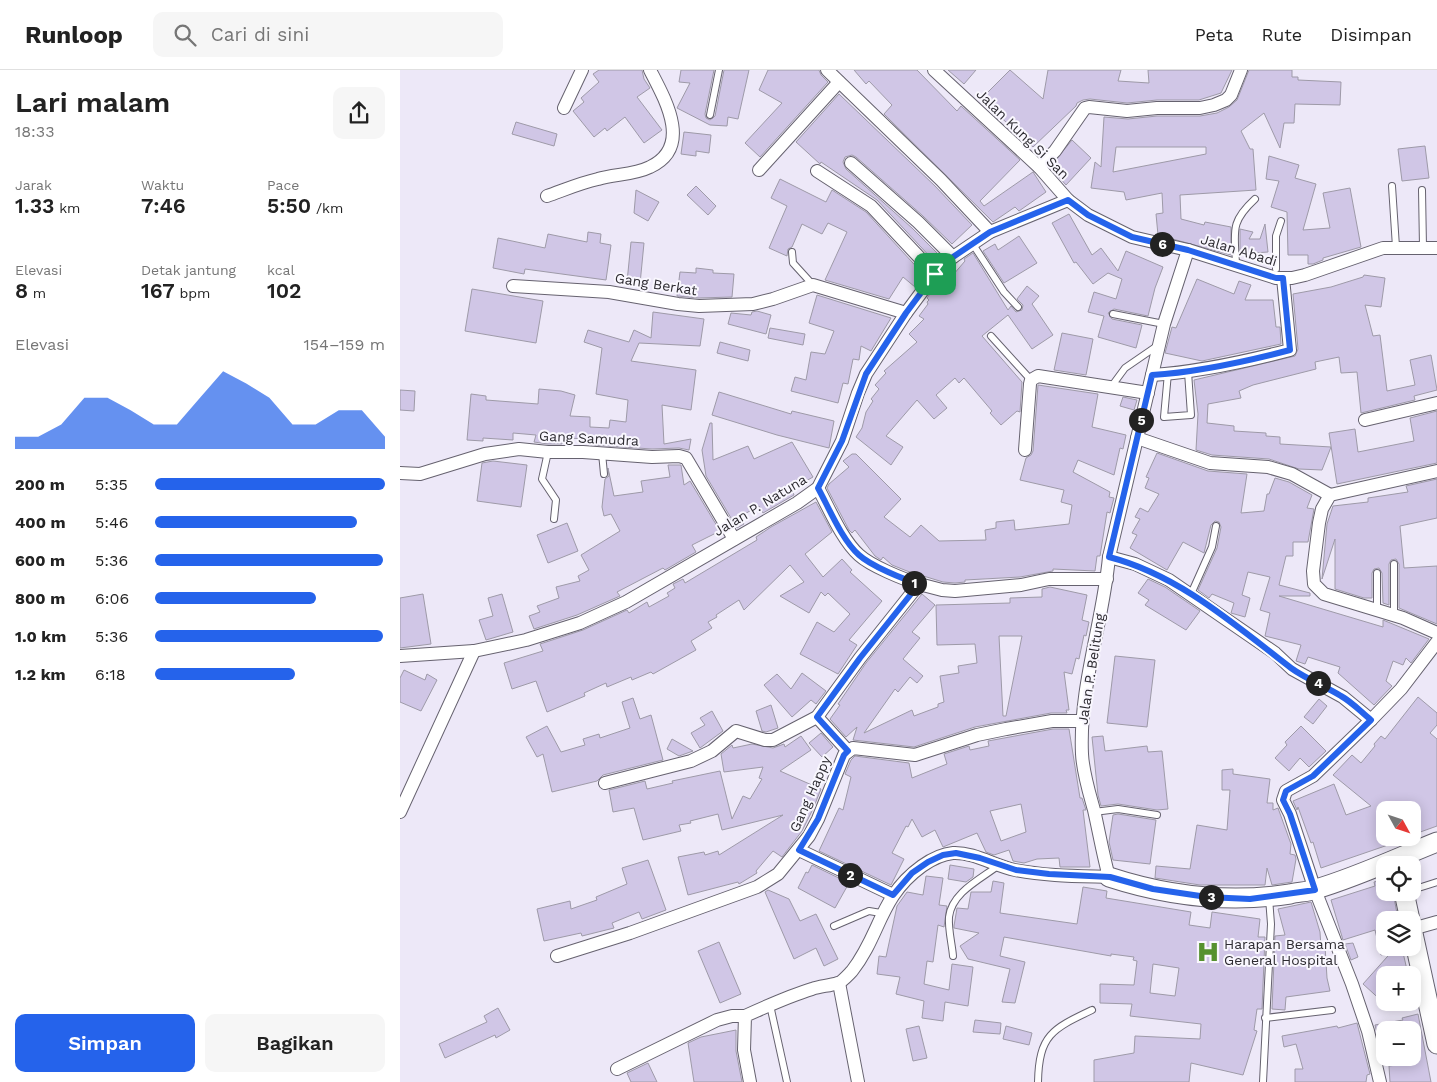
<!DOCTYPE html>
<html lang="id">
<head>
<meta charset="utf-8">
<style>
  :root { --surface:#fff; --page:#f6f6f6; --text:#222; --muted:#767676; --line:#e0e0e0; --accent:#2563eb }
  body { margin:0; font-family:"Work Sans",sans-serif; background:var(--page); color:var(--text); height:100vh; display:flex; flex-direction:column; font-size:19px; white-space:nowrap }
  * { box-sizing:border-box; margin:0 }
  p { font-size:16px; color:var(--muted) }
  .icon { flex:none; width:28px; height:28px; fill:none; stroke:currentColor; stroke-width:2; stroke-linecap:round; stroke-linejoin:round }
  .map { position:relative; flex:1; overflow:hidden }
  .side { display:flex; flex-direction:column; background:var(--surface); width:400px }
  .side>* { flex:none }
  .needle { width:32px; rotate:130deg }
  .tools { position:absolute; left:976px; top:731px; display:grid; gap:10px }
  .tools a { display:grid; place-items:center; width:45px; height:45px; border-radius:10px; background:var(--surface); box-shadow:0 2px 12px #0003; font-size:25px }
  .pin { position:absolute; display:grid; place-items:center; width:42px; height:42px; color:#fff; margin:-21px; border-radius:10px; box-shadow:0 2px 8px #0006 }
  .km { position:absolute; width:25px; height:25px; margin:-12px; border-radius:50%; background:#222; color:#fff; font-size:14px; line-height:25px; text-align:center }
  .round { display:grid; place-items:center; flex:none; width:52px; height:52px; border-radius:10px; background:var(--page) }
  .head { display:flex; align-items:center; justify-content:space-between; height:85px; padding:0 15px }
  h1 { font-size:28px; font-weight:600; line-height:38px }
  .metrics { display:grid; grid-template-columns:repeat(3,1fr); gap:8px; height:85px; padding:5px 15px }
  .metrics div { display:grid; align-content:center }
  .metrics b { font-size:21px; font-weight:600 }
  .metrics small { font-size:14px; font-weight:400 }
  .metrics p { font-size:14px }
  .chart { height:140px; padding:10px 15px }
  .chart p { display:flex; justify-content:space-between }
  .chart svg { width:100%; height:90px; margin-top:5px; fill:var(--accent); opacity:.7 }
  .cta { display:flex; gap:10px; margin-top:auto; padding:10px 15px }
  .cta a { flex:1; height:58px; border-radius:10px; background:var(--accent); color:#fff; font-size:20px; font-weight:600; line-height:58px; text-align:center }
  .cta a+a { background:var(--page); color:var(--text) }
  ul { padding:0 15px; list-style:none; font-size:16px }
  li { display:grid; grid-template-columns:80px 60px 1fr; align-items:center; height:38px }
  li i { height:12px; border-radius:6px; background:var(--accent) }
  header { display:flex; align-items:center; gap:30px; box-sizing:border-box; height:70px; padding:0 25px; background:var(--surface); border-bottom:1px solid var(--line) }
  header strong { font-size:24px }
  nav { display:flex; gap:28px; margin-inline-start:auto; font-size:18px }
  .search { width:350px; height:45px; background:var(--page); display:flex; align-items:center; gap:12px; box-sizing:border-box; padding:0 18px; border-radius:10px; color:var(--muted); font-size:19px }
  main { display:flex; flex:1; min-height:0 }
  .map>svg:first-child { display:block }
</style>
</head>
<body>
<header>
<strong>Runloop</strong>
<div class="search"><svg class="icon" aria-label="search" viewBox="0 0 24 24"><circle cx="10" cy="10" r="6"/><path d="M15 15l6 6"/></svg>Cari di sini</div>
<nav><a>Peta</a><a>Rute</a><a>Disimpan</a></nav>
</header>
<main>
<section class="side">
<div class="head"><div><h1>Lari malam</h1><p>18:33</p></div><a class="round"><svg class="icon" aria-label="share" viewBox="0 0 24 24"><path d="M12 15V3M7 8l5-5 5 5M5 13v7h14v-7"/></svg></a></div>
<div class="metrics">
<div><p>Jarak</p><b>1.33<small> km</small></b></div>
<div><p>Waktu</p><b>7:46</b></div>
<div><p>Pace</p><b>5:50<small> /km</small></b></div>
</div>
<div class="metrics">
<div><p>Elevasi</p><b>8<small> m</small></b></div>
<div><p>Detak jantung</p><b>167<small> bpm</small></b></div>
<div><p>kcal</p><b>102</b></div>
</div>
<div class="chart"><p><span>Elevasi</span>154–159 m</p>
<svg viewBox="0 0 160 44" preserveAspectRatio="none"><path d="M0 44V38L10 38L20 32L30 19L40 19L50 25L60 32L70 32L80 19L90 6L100 12L110 19L120 32L130 32L140 25L150 25L160 38V44z"/></svg>
</div>
<ul>
<li><b>200 m</b>5:35<i style="width:100%"></i></li>
<li><b>400 m</b>5:46<i style="width:88%"></i></li>
<li><b>600 m</b>5:36<i style="width:99%"></i></li>
<li><b>800 m</b>6:06<i style="width:70%"></i></li>
<li><b>1.0 km</b>5:36<i style="width:99%"></i></li>
<li><b>1.2 km</b>6:18<i style="width:61%"></i></li>
</ul>
<div class="cta"><a>Simpan</a><a>Bagikan</a></div>
</section>
<div class="map">
<svg width="1037" height="1012" viewBox="0 0 1037 1012">
  <rect width="100%" height="100%" fill="#ede8f8"/>
  <g fill="#d0c6e6" stroke="#9e9aa8" fill-rule="evenodd">
    <polygon points="199,0 242,0 244,9 250,18 237,27 262,60 244,73 225,47 207,61 205,58 194,67 173,41 184,32 181,28 199,12 193,4"/>
    <polygon points="281,0 314,0 305,44 306,48 310,50 315,46 324,0 349,0 338,49 328,47 327,56 310,55 277,38 290,13 279,12"/>
    <polygon points="368,0 419,0 421,5 428,12 360,87 345,73 382,33 359,20"/>
    <polygon points="454,0 517,0 557,41 561,36 620,90 580,131 584,136 633,102 646,122 619,141 615,137 593,152 484,44 492,35 469,11 466,14"/>
    <polygon points="548,0 576,0 564,14"/>
    <polygon points="610,0 643,29 648,0 721,0 718,11 749,13 748,0 832,0 821,23 799,30 757,30 727,33 690,29 683,30 677,33 676,36 633,77 581,29"/>
    <path d="M849,0H892V7H898V10L941,12L940,35L895,34L894,53H884L880,78L864,43L841,61L850,79H853L856,120L780,125L781,149L804,155L805,152L831,157V185L758,165L756,144L763,143L762,123L726,130L724,122L691,118L695,92L701,97L704,47L728,49L757,46H800L817,43L829,37L837,30ZM716,77H806V84L713,102Z"/>
    <polygon points="439,24 535,116 572,155 552,174 523,146 456,87 452,85 445,87 443,92 446,99 512,158 540,186 534,191 477,130 421,92 420,94 396,72"/>
    <polygon points="116,52 157,64 154,76 112,64"/>
    <polygon points="284,62 311,65 309,83 296,81 296,86 281,84"/>
    <polygon points="672,70 691,88 666,115 650,97"/>
    <polygon points="1025,76 1029,108 1002,111 998,79"/>
    <polygon points="869,86 899,95 895,108 916,114 903,160 930,158 923,123 950,118 961,177 923,188 923,190 913,194 908,194 908,185 888,185 887,142 871,137 879,111 866,109"/>
    <polygon points="380,109 426,132 432,120 466,142 524,205 515,217 503,207 489,229 425,210 447,162 428,153 422,164 402,154 392,177 388,179 387,186 369,178 387,136 371,128"/>
    <polygon points="296,116 316,136 308,145 287,125"/>
    <polygon points="236,120 259,132 248,151 234,143"/>
    <polygon points="669,144 692,185 701,178 718,201 726,181 763,197 755,218 748,246 714,239 708,243 712,249 742,255 736,278 698,267 704,246 688,242 694,222 716,229 722,209 708,203 693,214 676,192 674,193 652,153"/>
    <polygon points="865,154 868,182 840,184 840,159 853,162 849,169 860,169"/>
    <polygon points="188,162 201,164 200,173 211,175 206,210 125,199 124,204 93,198 98,168 145,178 148,164 187,172"/>
    <polygon points="619,166 637,193 604,213 583,181 595,174 598,180"/>
    <polygon points="231,172 244,173 240,214 227,212"/>
    <polygon points="573,183 608,240 611,236 616,242 622,240 623,235 617,229 627,216 639,226 632,234 653,265 632,279 608,245 582,266 622,312 620,342 617,341 601,355 590,343 592,341 564,308 559,313 555,308 536,325 547,338 534,349 517,330 486,366 503,377 491,395 456,367 462,358 466,342 473,331 471,329 479,319 475,315 486,303 484,301 517,272 509,264 524,249 519,246 528,234 527,232 529,230 527,228 538,213 540,214 550,203 553,205 565,191 564,189"/>
    <polygon points="296,198 313,200 313,203 334,204 332,227 299,228 277,226 280,202 296,203"/>
    <polygon points="964,205 985,208 981,237 965,235 973,266 980,265 987,321 1015,315 1010,290 1031,285 1037,320 1014,326 1015,330 961,343 957,302 941,303 939,287 915,292 916,299 853,315 839,321 841,328 808,334 807,353 834,356 834,361 866,363 866,366 880,367 880,374 931,377 922,400 899,399 869,389 812,385 796,380 798,344 794,310 895,286 898,279 893,224 931,217 963,207"/>
    <polygon points="797,209 834,224 839,211 851,215 845,230 873,230 876,257 880,257 881,274 802,291 765,283 772,257 776,258"/>
    <polygon points="72,219 143,231 136,273 65,261"/>
    <polygon points="417,225 491,248 471,281 461,276 459,290 453,289 448,314 443,313 438,333 391,321 395,307 406,310 411,282 425,284 434,261 409,253"/>
    <polygon points="357,241 371,245 366,264 328,254 331,243 351,245 352,242"/>
    <polygon points="253,242 304,249 300,276 239,273 231,291 296,300 291,340 262,335 264,374 291,369 289,380 279,378 252,379 193,375 193,369 163,368 162,374 148,374 134,372 136,365 113,363 113,370 83,368 83,371 67,370 71,324 86,326 86,330 138,334 139,319 161,321 175,325 170,346 190,347 190,357 209,358 210,350 226,352 228,330 196,324 202,278 184,272 188,260 229,272 234,260 251,268"/>
    <polygon points="370,258 405,264 403,275 368,268"/>
    <polygon points="662,263 693,269 686,305 654,300"/>
    <polygon points="320,272 350,280 348,291 317,283"/>
    <polygon points="638,315 698,324 692,357 726,365 723,379 720,378 714,405 678,390 673,402 710,422 709,427 714,428 710,443 707,442 700,486 697,486 695,501 653,499 653,501 620,507 565,510 565,512 555,513 543,512 507,501 492,495 483,487 481,490 475,486 455,460 452,463 449,460 427,418 429,414 449,397 443,391 452,384 456,384 501,429 484,447 510,467 521,455 539,471 586,470 585,460 596,458 596,452 614,450 615,460 669,454 672,435 661,432 664,420 620,410 626,388 631,385 633,381"/>
    <polygon points="0,320 15,321 14,341 0,340"/>
    <polygon points="319,322 391,344 392,341 434,351 429,378 377,365 312,345"/>
    <polygon points="723,327 737,330 734,340 720,336"/>
    <polygon points="1037,341 1037,393 937,414 929,363 955,359 958,382 1014,371 1010,348"/>
    <polygon points="310,353 312,353 313,390 348,376 354,389 392,372 413,407 392,419 394,425 363,443 359,436 339,447 344,454 337,458 306,406 302,380"/>
    <polygon points="757,383 808,401 847,404 841,443 864,441 867,424 869,424 875,408 889,412 912,425 907,438 914,439 908,472 893,472 893,486 886,486 879,515 910,523 910,526 879,526 983,557 983,550 1029,569 1011,593 1006,588 1003,595 993,591 986,611 992,616 974,635 938,603 940,597 908,587 905,594 896,591 901,575 865,566 870,543 860,540 870,507 848,502 842,525 850,528 845,547 831,543 834,533 812,524 809,528 798,520 817,478 821,457 819,452 815,451 811,455 804,483 783,472 767,500 730,478 737,465 732,463 740,449 735,447 740,438 748,442 759,424 745,418 749,408 746,407"/>
    <polygon points="93,391 127,395 121,437 77,431 82,393"/>
    <polygon points="268,395 281,395 284,415 290,411 320,461 292,475 296,482 265,500 263,498 217,522 220,526 177,545 134,559 129,546 140,542 137,536 159,528 156,517 180,511 178,506 189,500 181,485 220,461 211,444 204,446 202,437 205,409 209,406 208,398 214,426 243,422 241,411 270,407"/>
    <polygon points="1037,409 1037,448 1000,456 1004,498 1037,496 1037,554 999,538 999,494 996,489 991,490 989,494 989,535 983,533 982,503 979,498 974,499 972,503 972,528 964,528 935,519 935,469 922,509 927,454 933,436 968,432 968,428 1008,422 1006,416"/>
    <polygon points="416,432 432,462 405,484 423,507 442,489 452,500 450,502 482,531 449,570 457,575 438,604 400,584 417,552 434,562 450,544 428,523 425,526 421,522 409,543 380,526 404,512 390,495 344,540 339,530 316,545 317,547 308,552 312,558 291,571 296,580 253,604 251,602 232,610 231,607 207,617 206,613 184,623 185,626 147,642 136,611 112,619 104,593 143,581 140,574 183,560 227,540 229,543 247,532 249,537 269,526 267,523 275,518 273,514 283,509 285,513 357,470 356,467 371,457"/>
    <polygon points="167,453 178,481 148,493 137,465"/>
    <polygon points="748,509 765,517 800,541 786,560 745,535 749,530 738,523"/>
    <path d="M650,517L687,525L682,550L689,552L686,566L684,565L679,589L676,588L672,604L664,602L669,640H666L667,643H651L575,657L514,677L453,670L457,657L446,667L430,649L440,635L438,634L466,593L522,524L535,535L512,562L520,568L503,589L523,606L517,613L510,607L498,622L495,619L464,663L512,640L514,646L538,637V634L544,632L540,606L559,603L558,596L577,593L575,574L537,575L536,535L610,533V528L642,527V519ZM599,566H622L606,646H603Z"/>
    <polygon points="23,524 31,574 0,578 0,528"/>
    <polygon points="102,524 113,562 86,570 79,550 93,546 88,528"/>
    <polygon points="715,586 755,590 747,657 707,653"/>
    <polygon points="4,600 25,610 27,604 37,610 21,641 0,632 0,608"/>
    <polygon points="402,603 426,621 416,634 411,630 392,647 364,615 377,604 391,619"/>
    <polygon points="1018,627 1037,643 1037,655 1030,663 1037,669 1037,756 1012,765 1012,740 985,740 985,768 988,775 921,798 913,772 911,773 898,737 897,740 893,731 934,714 946,745 971,736 933,705 952,685 961,693 975,676 974,674 981,666 985,669"/>
    <polygon points="233,628 240,649 251,645 263,690 203,705 197,711 152,722 143,684 137,687 126,667 147,656 161,682 185,675 183,669 199,664 200,668 230,658 222,632"/>
    <polygon points="919,629 927,636 913,654 904,647"/>
    <polygon points="371,635 378,658 366,662 362,661 356,641"/>
    <polygon points="312,641 323,661 300,678 291,663 305,655 300,648"/>
    <polygon points="901,656 926,681 909,697 900,688 889,701 875,688 887,675 885,672"/>
    <path d="M653,659H669L680,728H682L686,740H683L690,797H660L659,788L637,789L624,793L613,791L609,780L594,785L586,782L577,763L543,777L535,760L522,767L512,749L508,757L506,756L492,783L504,789L491,815L419,781L439,738L443,740L451,707L445,704L451,690L455,686L509,693L512,708L547,694L544,684L569,676L570,680L589,676L588,671ZM621,734L626,762L601,771L590,741Z"/>
    <polygon points="421,663 433,677 422,687 409,673"/>
    <polygon points="401,666 411,680 380,701 421,719 413,739 402,761 382,787 373,781 356,801 357,803 339,814 338,812 288,825 278,787 304,782 305,785 318,781 319,785 383,745 322,760 318,744 290,751 291,753 279,755 281,761 243,770 234,738 213,742 209,720 245,711 247,719 273,713 272,711 320,701 332,749 343,726 350,729 362,709 359,708 363,697 324,702 321,684 332,675 333,678 352,674 373,678 384,674 385,677"/>
    <polygon points="703,666 705,681 747,676 748,682 762,681 768,739 757,740 718,734 701,736 698,725 692,667"/>
    <polygon points="272,669 293,681 279,686 267,679"/>
    <polygon points="833,699 833,704 870,709 867,733 873,733 873,740 878,738 891,774 890,784 895,785 896,789 892,812 872,815 867,798 865,815 800,815 755,808 756,796 790,799 797,755 827,760 830,720 822,720 822,700"/>
    <polygon points="718,744 756,750 750,794 713,790 709,772 713,745"/>
    <polygon points="248,790 266,840 242,849 239,842 212,853 214,858 182,866 181,863 144,871 137,839 170,831 171,839 197,830 196,827 227,814 222,798"/>
    <polygon points="412,795 449,813 435,838 398,818 406,802 408,803"/>
    <polygon points="550,795 574,799 573,807 566,812 548,809"/>
    <polygon points="526,806 543,808 539,835 547,836 544,857 538,855 533,892 527,891 524,914 549,920 552,894 573,897 568,936 545,932 543,951 522,948 524,931 496,924 500,907 477,904 479,886 486,887 497,836 507,822 523,825"/>
    <polygon points="985,809 985,822 993,822 998,849 985,850 985,884 981,885 975,860 943,870 931,830 975,816 974,812"/>
    <path d="M593,811L604,813L600,843L677,854L683,817L707,821L706,828L791,842L789,855L810,858L812,842L860,849L858,867H865L862,939H857L854,960L857,961L843,1005L791,993L789,1012H694V990L734,983L735,966L800,969L801,954L730,946L732,934L700,933V914L734,915L737,891L733,890L734,887L711,884V886L604,867L600,886L625,892L615,933L602,932L610,899L568,889L560,876L579,863L554,858V856L557,838L568,839L571,822H591ZM753,894L779,898L775,926L750,923Z"/>
    <polygon points="368,820 389,829 400,851 416,844 438,889 424,896 416,878 394,889 365,822"/>
    <polygon points="911,832 920,862 921,877 925,876 927,908 930,921 886,927 885,940 872,939 875,866 885,865 878,839"/>
    <polygon points="319,872 341,924 320,933 298,881"/>
    <polygon points="953,873 958,887 951,890 945,874"/>
    <polygon points="995,878 1002,878 1007,900 985,905 985,934 963,914"/>
    <polygon points="98,938 110,960 96,968 95,965 45,988 39,974 87,952 84,946"/>
    <polygon points="1018,944 1031,1012 990,1012 989,996 1012,993 1012,960 985,960 985,987 983,987 975,955 1003,950 1002,948"/>
    <polygon points="575,950 601,953 600,964 573,962"/>
    <polygon points="957,953 970,1004 967,1005 966,1012 895,1012 895,999 903,999 896,974 884,977 882,966 937,956 938,958"/>
    <polygon points="519,956 527,988 513,991 506,959"/>
    <polygon points="606,956 632,963 629,975 603,969"/>
    <polygon points="336,960 336,981 342,1012 294,1012 288,973 301,967"/>
    <polygon points="248,993 257,1012 231,1012 227,1003"/>
  </g>
  <g fill="none" stroke-linecap="round" stroke-linejoin="round">
    <defs>
      <g id="lane">
        <polyline points="310,45 319,0"/>
        <polyline points="992,116 996,177"/>
        <polyline points="1022,120 1023,177"/>
        <polyline points="572,173 604,222 618,237"/>
        <polyline points="392,182 393,193 413,215"/>
        <path d="M836,195C835,162 829,153 855,129"/>
        <polyline points="876,199 876,166 881,151"/>
        <polyline points="713,244 764,254"/>
        <polyline points="591,266 631,310"/>
        <polyline points="768,303 764,347 791,345 788,302"/>
        <polyline points="711,317 725,298 757,276"/>
        <polyline points="148,382 142,409 156,430 154,449"/>
        <polyline points="202,383 204,404"/>
        <polyline points="791,524 812,477 816,456"/>
        <polyline points="977,541 977,503"/>
        <polyline points="994,545 994,494"/>
        <polyline points="694,742 718,739 757,745"/>
        <polyline points="1012,820 1037,812"/>
        <polyline points="434,856 469,841 481,843"/>
        <path d="M553,886C552,874 548,859 549,847C552,822 581,809 599,795"/>
        <polyline points="370,935 387,1012"/>
        <polyline points="865,948 932,940"/>
        <path d="M638,1012C639,965 652,959 692,940"/>
        <polyline points="863,1012 871,854 869,828"/>
      </g>
      <g id="street">
        <polyline points="427,0 541,110 590,162"/>
        <polyline points="534,0 639,97 668,130 688,145 732,167 788,180 876,208 892,208 905,205 983,178 1037,178"/>
        <polyline points="164,38 182,0"/>
        <polyline points="451,93 518,152 553,187"/>
        <polyline points="639,97 655,81 685,38 689,37 727,41 757,38 800,38 814,35 826,30 831,25 841,0"/>
        <polyline points="359,100 439,12"/>
        <polyline points="417,101 471,136 535,204"/>
        <path d="M147,126C164,120 180,113 198,109C214,104 234,105 250,97C293,77 265,29 250,0"/>
        <polyline points="113,216 209,222 278,234 299,236 353,234 373,229 413,215 506,243"/>
        <path d="M752,305C799,302 844,292 890,280L883,208"/>
        <polyline points="965,350 1037,333"/>
        <polyline points="737,368 810,393 868,397 892,404 930,425"/>
        <polyline points="625,380 630,314 631,310 638,306 748,323"/>
        <polyline points="1037,401 930,425 922,439 919,453 913,501 914,514 924,524 1003,548 1037,563"/>
        <polyline points="0,403 20,404 85,384 119,379 148,382 183,382 252,387 279,386 286,388 289,393 334,469"/>
        <path d="M418,418C429,438 442,470 459,485C471,496 503,509 519,514"/>
        <polyline points="709,487 735,494 769,510 875,583 892,599 943,627 971,650"/>
        <polyline points="0,586 74,581 126,570 180,553 226,532 397,433 418,418 442,371 458,323 466,304 506,243 535,204 553,187 590,162 668,130"/>
        <polyline points="417,647 448,681"/>
        <polyline points="205,713 291,691 312,681 336,661 365,670 373,670 417,647 460,588 519,514 542,520 555,521 621,515 649,509 707,509"/>
        <polyline points="0,742 74,581"/>
        <polyline points="399,780 493,825"/>
        <polyline points="1012,859 1037,852"/>
        <polyline points="157,886 230,863 357,817 378,804 409,766 418,749 444,685 453,678 515,685 577,665 606,659 652,651 682,651"/>
        <polyline points="439,913 458,1012"/>
        <polyline points="217,999 317,950 332,946 345,946"/>
        <path d="M350,1012L344,980L345,946C367,936 389,926 412,919C420,916 429,916 438,913C442,912 448,905 452,901C481,864 479,827 522,796C532,789 542,784 553,783C574,782 595,796 615,800C646,806 678,806 709,807C703,785 699,762 694,740C689,722 683,703 682,684C679,616 703,553 709,487L764,254L788,180"/>
        <polyline points="980,1012 968,961 952,914 915,820 890,744 883,730 886,721 913,706 971,650 1001,619 1037,572"/>
      </g>
      <g id="secondary">
        <path d="M709,807C767,826 830,833 890,824C898,822 908,822 916,819C957,807 997,788 1037,772"/>
        <polyline points="1004,822 1010,850"/>
        <polyline points="1012,859 1037,974"/>
      </g>
    </defs>
    <use href="#lane" stroke="#66626f" stroke-width="8"/>
    <use href="#street" stroke="#66626f" stroke-width="14"/>
    <use href="#secondary" stroke="#66626f" stroke-width="21"/>
    <use href="#lane" stroke="#fff" stroke-width="6"/>
    <use href="#street" stroke="#fff" stroke-width="12"/>
    <use href="#secondary" stroke="#fff" stroke-width="19"/>
  </g>
  <g fill="none" stroke-linecap="round" stroke-linejoin="round">
    <defs>
      <path id="route" d="M668,130L688,145L732,167L788,180L876,208H883L890,280C844,292 799,302 752,305L709,487C779,505 835,555 891,598C906,609 925,616 941,626C952,632 961,642 971,650L913,706L886,721L883,730L890,744L915,820L850,829L807,827L753,819L710,807L649,804L616,800L580,788L556,783L543,785L528,792L512,803L493,825L399,780L418,749L444,685L448,681L417,647L460,588L519,514C503,509 471,496 459,485C442,470 429,438 418,418L442,371L466,304L506,243L535,204L553,187L590,162Z"/>
    </defs>
    <use href="#route" stroke="#fff" stroke-width="10"/>
    <use href="#route" stroke="#2563eb" stroke-width="6"/>
  </g>
  <defs>
    <symbol id="hospital-bare" viewBox="-9 -9 18 18"><path d="M-5-5h3v3.5h4V-5h3V5h-3V1.5h-4V5h-3Z" fill="#56912f" stroke="#f9f7fe" stroke-width="2.5" paint-order="stroke"/></symbol>
  </defs>
  <g fill-rule="evenodd">
    <use href="#hospital-bare" x="792" y="866" width="32" height="32"/>
  </g>
  <g text-anchor="middle" stroke-width="4" stroke-linejoin="round" paint-order="stroke">
    <g font-size="14" fill="#2d2b31" stroke="#f9f7fe">
      <text transform="translate(623 64) rotate(44)" y="5">Jalan Kung Si San</text>
      <text transform="translate(839 180) rotate(17)" y="5">Jalan Abadi</text>
      <text transform="translate(256 214) rotate(9)" y="5">Gang Berkat</text>
      <text transform="translate(189 368) rotate(3)" y="5">Gang Samudra</text>
      <text transform="translate(360 435) rotate(-31)" y="5">Jalan P. Natuna</text>
      <text transform="translate(691 599) rotate(-81)" y="5">Jalan P. Belitung</text>
      <text transform="translate(410 724) rotate(-66)" y="5">Gang Happy</text>
    </g>
    <g font-size="14" fill="#2d2b31" stroke="#f9f7fe" text-anchor="start">
      <text x="824" y="879">Harapan Bersama<tspan x="824" dy="16">General Hospital</tspan></text>
    </g>
  </g>
</svg>
<div class="tools">
<a><svg class="needle" viewBox="-14 -14 28 28"><path d="M0-13l5 13h-10z" fill="#e53935"/><path d="M0 13l5-13h-10z" fill="#767676"/></svg></a>
<a><svg class="icon" aria-label="locate" viewBox="0 0 24 24"><circle cx="12" cy="12" r="6"/><path d="M12 2v4M12 18v4M2 12h4M18 12h4"/></svg></a>
<a><svg class="icon" aria-label="layers" viewBox="0 0 24 24"><path d="M12 4l9 5-9 5-9-5zM3 14l9 5 9-5"/></svg></a>
<a>+</a>
<a>−</a>
</div>
<div class="pin" style="left:535px;top:204px;background:#1e9e55"><svg class="icon" aria-label="arrive" viewBox="0 0 24 24"><path d="M6 21V4h12l-3 4 3 4H6"/></svg></div>
<b class="km" style="left:514px;top:513px">1</b>
<b class="km" style="left:450px;top:805px">2</b>
<b class="km" style="left:811px;top:827px">3</b>
<b class="km" style="left:918px;top:613px">4</b>
<b class="km" style="left:741px;top:350px">5</b>
<b class="km" style="left:762px;top:174px">6</b>
</div>
</main>
</body>
</html>
